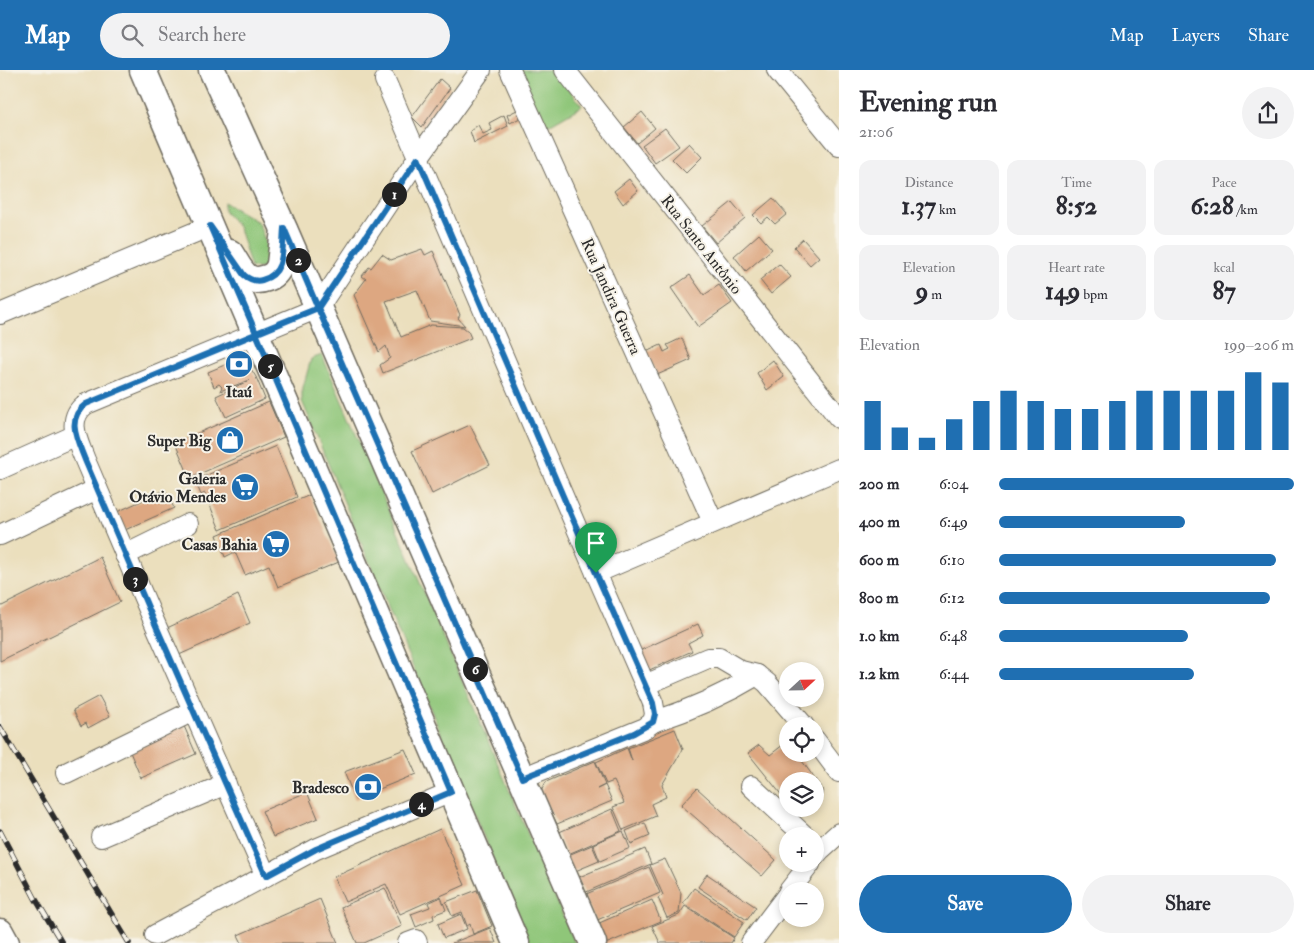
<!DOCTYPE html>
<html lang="en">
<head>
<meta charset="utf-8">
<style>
  :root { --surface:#fff; --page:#f2f2f3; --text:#2b2b33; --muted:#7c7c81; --accent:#1f6fb2 }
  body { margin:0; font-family:"IM FELL Double Pica",serif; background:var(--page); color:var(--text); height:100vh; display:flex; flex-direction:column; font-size:19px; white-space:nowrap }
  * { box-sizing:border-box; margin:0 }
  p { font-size:16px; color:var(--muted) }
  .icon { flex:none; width:28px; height:28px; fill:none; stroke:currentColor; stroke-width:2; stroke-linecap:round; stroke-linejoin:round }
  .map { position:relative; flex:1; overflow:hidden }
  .drawer { display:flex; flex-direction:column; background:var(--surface); width:475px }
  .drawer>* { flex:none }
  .needle { width:32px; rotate:68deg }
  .tools { position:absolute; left:779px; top:592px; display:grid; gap:10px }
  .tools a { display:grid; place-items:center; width:45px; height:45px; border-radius:50%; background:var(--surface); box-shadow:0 2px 8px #0003; font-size:25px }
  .pin { position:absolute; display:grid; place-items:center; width:42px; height:42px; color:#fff; margin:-51px -21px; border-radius:50% 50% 50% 0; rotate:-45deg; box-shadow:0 0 5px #0007 }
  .pin .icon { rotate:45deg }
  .km { position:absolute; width:25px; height:25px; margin:-12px; border-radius:50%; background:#222; color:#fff; font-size:14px; line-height:25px; text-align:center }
  .round { display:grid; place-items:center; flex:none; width:52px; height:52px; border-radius:26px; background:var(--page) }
  .overview { display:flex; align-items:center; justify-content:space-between; height:85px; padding:0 20px }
  h1 { font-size:28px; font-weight:800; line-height:38px }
  .figures { display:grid; grid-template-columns:repeat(3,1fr); gap:8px; height:85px; padding:5px 20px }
  .figures div { display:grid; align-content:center; border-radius:12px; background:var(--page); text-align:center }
  .figures b { font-size:25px; font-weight:800 }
  .figures small { font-size:14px; font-weight:400 }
  .figures p { font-size:14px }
  .chart { height:140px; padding:10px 20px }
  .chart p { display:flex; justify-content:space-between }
  .chart svg { width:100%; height:90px; margin-top:5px; stroke:var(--accent); stroke-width:6 }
  .primary-button { display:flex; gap:10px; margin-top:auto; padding:10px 20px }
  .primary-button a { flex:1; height:58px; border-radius:30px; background:var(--accent); color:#fff; font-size:20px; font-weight:800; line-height:58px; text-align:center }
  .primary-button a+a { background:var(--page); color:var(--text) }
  ul { padding:0 20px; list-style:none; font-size:16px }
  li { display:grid; grid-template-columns:80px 60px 1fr; align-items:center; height:38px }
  li i { height:12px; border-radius:6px; background:var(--accent) }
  header { display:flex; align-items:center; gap:30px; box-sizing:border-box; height:70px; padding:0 25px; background:var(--accent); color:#fff }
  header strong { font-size:24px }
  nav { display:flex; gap:28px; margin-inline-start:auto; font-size:18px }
  .search { width:350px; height:45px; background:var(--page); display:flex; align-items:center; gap:12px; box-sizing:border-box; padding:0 18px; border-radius:28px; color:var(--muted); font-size:19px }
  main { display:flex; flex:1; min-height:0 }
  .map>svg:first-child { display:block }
</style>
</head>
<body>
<header>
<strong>Map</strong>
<div class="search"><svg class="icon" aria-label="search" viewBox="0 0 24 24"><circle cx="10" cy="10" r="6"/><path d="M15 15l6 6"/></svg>Search here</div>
<nav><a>Map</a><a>Layers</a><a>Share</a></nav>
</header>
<main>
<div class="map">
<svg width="839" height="873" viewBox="0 0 839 873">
  <rect width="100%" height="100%" fill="#f7f3e8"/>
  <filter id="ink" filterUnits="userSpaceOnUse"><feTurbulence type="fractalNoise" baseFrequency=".02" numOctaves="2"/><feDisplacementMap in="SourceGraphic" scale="10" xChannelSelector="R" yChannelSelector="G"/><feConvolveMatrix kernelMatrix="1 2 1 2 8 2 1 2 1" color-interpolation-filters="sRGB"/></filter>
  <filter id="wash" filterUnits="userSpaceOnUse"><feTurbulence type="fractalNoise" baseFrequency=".0096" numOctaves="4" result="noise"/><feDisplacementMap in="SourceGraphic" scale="20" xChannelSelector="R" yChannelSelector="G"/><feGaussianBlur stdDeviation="1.12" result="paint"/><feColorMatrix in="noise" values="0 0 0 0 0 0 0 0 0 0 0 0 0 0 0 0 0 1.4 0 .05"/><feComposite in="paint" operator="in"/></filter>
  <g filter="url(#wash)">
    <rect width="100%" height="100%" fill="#ebdfbd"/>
    <g fill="#8fc679" stroke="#5d7852">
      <polygon points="515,0 555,0 582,36 542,59"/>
      <polygon points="224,132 258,152 276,199 251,198 239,158 224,141"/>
      <polygon points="322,285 575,873 528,873 302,331 302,321 311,289"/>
    </g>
    <g id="blocks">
      <g fill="#dda781">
        <polygon points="440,9 450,18 422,57 412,47"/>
        <polygon points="517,40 520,48 510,53 507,45"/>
        <polygon points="642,42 655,58 637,73 624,57"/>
        <polygon points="504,45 508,56 474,73 470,61 478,55 483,64 492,60 489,53"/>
        <polygon points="665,58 679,76 655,93 642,75"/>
        <polygon points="689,73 702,87 686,103 672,89"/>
        <polygon points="629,109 638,121 623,134 614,121"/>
        <polygon points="773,128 787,144 775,154 768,147 761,153 753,145"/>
        <polygon points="732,132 745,148 716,173 702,156"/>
        <polygon points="759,164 772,179 746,201 734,186"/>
        <polygon points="803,169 819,187 810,195 794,177"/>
        <polygon points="422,179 425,185 433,181 460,245 458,248 465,256 430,251 417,220 386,231 401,267 431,255 463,257 468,261 471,268 383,303 380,295 390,288 386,276 379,282 354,225 366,209 362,206 369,197 371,198 382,184 391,190"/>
        <polygon points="779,194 791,207 771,224 760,210"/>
        <polygon points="690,205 704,225 719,215 732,233 698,257 671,218"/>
        <polygon points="682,268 691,290 657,305 646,282 661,275 664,282 670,279 667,275"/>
        <polygon points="773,290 784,307 767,320 757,303"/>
        <polygon points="234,291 238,301 251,299 256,307 265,329 226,347 216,326 250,310 220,321 222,317 219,314 214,317 208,302"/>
        <polygon points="269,332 284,367 190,408 175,373"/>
        <polygon points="470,355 490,395 432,424 412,381"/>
        <polygon points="276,376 297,427 220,460 205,423 201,425 195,410"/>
        <polygon points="165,420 174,438 125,460 117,442"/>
        <polygon points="310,425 339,492 278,517 269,495 245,505 235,482 225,487 217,465"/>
        <polygon points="100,487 120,532 0,591 0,537"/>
        <polygon points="238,525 250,553 179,585 167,558"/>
        <polygon points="698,554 703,565 688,573 692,581 647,601 639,581"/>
        <polygon points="99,626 110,646 88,658 86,653 81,656 73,640"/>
        <polygon points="184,656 196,684 141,708 130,682"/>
        <polygon points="675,659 683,679 662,715 666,727 651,734 656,746 623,760 613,737 624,733 614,711 606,714 596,692 627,678 632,691 628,678"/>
        <polygon points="788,671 788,684 797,684 823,720 821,728 815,728 815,711 788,711 788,733 748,683 759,675 770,685"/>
        <polygon points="405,679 416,704 355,729 344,702"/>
        <polygon points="595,691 605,715 597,719 605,715 612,731 557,754 541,721 546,712"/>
        <polygon points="697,718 776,790 762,806 681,735"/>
        <polygon points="307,722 318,748 273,767 262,741"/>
        <polygon points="612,739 621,761 566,785 557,763"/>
        <polygon points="645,753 650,766 631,774 626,761"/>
        <polygon points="440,759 465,815 400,844 386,814 345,832 334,807"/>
        <polygon points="623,761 630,778 600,791 593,774"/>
        <polygon points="592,775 599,791 573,802 566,786"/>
        <polygon points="645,779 651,794 584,823 577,808"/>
        <polygon points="665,789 681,823 679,843 667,848 658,828 663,825 650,795"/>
        <polygon points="649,797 660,823 595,851 584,825"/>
        <polygon points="707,804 756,837 747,850 698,817"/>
        <polygon points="385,818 402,856 364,873 357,873 341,837"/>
        <polygon points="694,818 744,852 734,867 683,833"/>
        <polygon points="477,820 492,856 473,864 470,854 467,856 462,842 452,846 446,832"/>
        <polygon points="441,827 446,840 433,845 434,849 416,857 411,844 430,837 428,833"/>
        <polygon points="320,829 338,873 242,873 238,865"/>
        <polygon points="652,830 661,851 608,873 605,873 597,854"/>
        <polygon points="685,836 734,868 731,873 660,873 652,856 679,845"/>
        <polygon points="461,844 467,859 444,868 438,854"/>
        <polygon points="490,858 496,873 452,873"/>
      </g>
    </g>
  </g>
  <g filter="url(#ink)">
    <use href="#blocks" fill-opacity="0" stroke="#6e6a5e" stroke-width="1"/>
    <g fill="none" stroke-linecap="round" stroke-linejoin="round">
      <defs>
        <g id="minor">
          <polyline points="510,0 713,452"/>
          <polyline points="565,0 839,348"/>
          <polyline points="777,0 839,76"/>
          <polyline points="385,10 596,503 653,633 655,644 653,652 645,658 522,708"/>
          <polyline points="0,244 210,156"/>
          <polyline points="0,399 76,365"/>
          <polyline points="0,465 97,419"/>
          <polyline points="125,485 188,454"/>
          <polyline points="596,503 839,399"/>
          <polyline points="645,615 708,588 719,588 741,601 757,605 767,613 804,656"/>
          <path d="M653,652C690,640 724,625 757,605"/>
          <polyline points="815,670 839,702"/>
          <polyline points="66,703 193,641"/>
          <polyline points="751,716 805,766"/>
          <polyline points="101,767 226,714"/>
          <polyline points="815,786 820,780 839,763"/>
          <path d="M266,806L153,549L85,390C78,371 65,349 86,334L318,238L418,88L481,0"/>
          <polyline points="789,821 810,794"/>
          <polyline points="155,865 316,779 451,722"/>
          <polyline points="408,873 416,870 417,873"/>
          <polyline points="751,873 788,824"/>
        </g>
        <g id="major">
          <polyline points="143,0 516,873"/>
          <polyline points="212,0 284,159 593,873"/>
          <path d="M230,183C240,198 245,216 267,208C274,206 278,201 280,194L284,160"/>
          <polyline points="0,862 6,873"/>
        </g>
      </defs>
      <use href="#minor" stroke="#6e6a5e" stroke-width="22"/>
      <use href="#major" stroke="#6e6a5e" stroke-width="29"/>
      <use href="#minor" stroke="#fff" stroke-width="20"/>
      <use href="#major" stroke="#fff" stroke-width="26"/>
      <defs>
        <g id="rail">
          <polyline points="0,657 129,873"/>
          <polyline points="0,761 35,828 62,873"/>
        </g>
      </defs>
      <use href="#rail" stroke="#2b2b2b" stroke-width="5.5"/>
      <use href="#rail" stroke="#f7f3e8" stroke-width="4" stroke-dasharray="11" stroke-linecap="butt"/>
    </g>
  </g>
  <g fill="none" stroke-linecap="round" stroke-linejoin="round" filter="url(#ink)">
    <defs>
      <path id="route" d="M596,503L418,88L318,238L256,263L210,156L244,205C250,210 255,212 262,210C286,204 282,178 284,158L318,238L86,334C65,349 78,371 85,390L153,549L266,806L316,779L451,722L256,263L318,238L522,708L634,663L653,652L655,644L653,633L596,503"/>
    </defs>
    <use href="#route" stroke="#fff" stroke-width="10"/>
    <use href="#route" stroke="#1f6fb2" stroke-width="6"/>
  </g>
  <defs>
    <symbol id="bank-disc" viewBox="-11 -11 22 22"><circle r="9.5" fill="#1f6fb2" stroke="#f7f3e8"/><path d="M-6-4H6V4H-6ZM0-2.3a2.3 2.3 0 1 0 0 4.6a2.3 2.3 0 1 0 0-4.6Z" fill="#fff"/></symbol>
    <symbol id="shop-disc" viewBox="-11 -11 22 22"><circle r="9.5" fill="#1f6fb2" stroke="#f7f3e8"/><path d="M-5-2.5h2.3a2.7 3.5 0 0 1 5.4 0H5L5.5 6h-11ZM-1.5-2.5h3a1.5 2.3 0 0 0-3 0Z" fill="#fff"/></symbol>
    <symbol id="supermarket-disc" viewBox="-11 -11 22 22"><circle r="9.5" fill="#1f6fb2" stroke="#f7f3e8"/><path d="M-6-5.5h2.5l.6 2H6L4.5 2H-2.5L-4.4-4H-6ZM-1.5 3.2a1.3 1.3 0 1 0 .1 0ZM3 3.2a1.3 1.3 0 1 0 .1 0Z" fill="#fff"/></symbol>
  </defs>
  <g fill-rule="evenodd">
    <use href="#bank-disc" x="223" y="278" width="32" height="32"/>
    <use href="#shop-disc" x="214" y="354" width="32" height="32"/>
    <use href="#supermarket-disc" x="229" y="401" width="32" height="32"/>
    <use href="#supermarket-disc" x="260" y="458" width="32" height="32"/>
    <use href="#bank-disc" x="352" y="701" width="32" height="32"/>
  </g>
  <g text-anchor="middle" stroke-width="4" stroke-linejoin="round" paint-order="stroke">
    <g font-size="16" fill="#2b2b2b" stroke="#f7f3e8">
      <text transform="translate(702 174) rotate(52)" y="6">Rua Santo Antônio</text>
      <text transform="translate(612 226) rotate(66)" y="6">Rua Jandira Guerra</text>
    </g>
    <g font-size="16" font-weight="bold" fill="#2b2b2b" stroke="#f7f3e8" text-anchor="end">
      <text x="239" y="327" text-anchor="middle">Itaú</text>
      <text x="211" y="376">Super Big</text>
      <text x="226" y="414">Galeria<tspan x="226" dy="18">Otávio Mendes</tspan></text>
      <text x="257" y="480">Casas Bahia</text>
      <text x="349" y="723">Bradesco</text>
    </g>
  </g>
</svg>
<div class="tools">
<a><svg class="needle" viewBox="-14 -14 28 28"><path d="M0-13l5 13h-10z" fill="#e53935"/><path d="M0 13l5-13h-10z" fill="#7c7c81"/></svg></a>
<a><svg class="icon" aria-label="locate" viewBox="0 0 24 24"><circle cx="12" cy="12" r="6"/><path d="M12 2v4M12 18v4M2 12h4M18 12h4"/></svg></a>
<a><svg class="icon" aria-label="layers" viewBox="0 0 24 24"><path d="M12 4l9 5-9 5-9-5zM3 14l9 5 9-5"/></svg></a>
<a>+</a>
<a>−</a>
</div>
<div class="pin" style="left:596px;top:503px;background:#1e9e55"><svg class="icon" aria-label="arrive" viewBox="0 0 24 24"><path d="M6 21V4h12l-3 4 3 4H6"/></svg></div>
<b class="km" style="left:394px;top:124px">1</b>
<b class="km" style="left:298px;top:190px">2</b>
<b class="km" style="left:135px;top:509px">3</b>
<b class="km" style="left:421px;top:734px">4</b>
<b class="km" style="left:270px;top:296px">5</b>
<b class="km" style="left:475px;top:599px">6</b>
</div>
<section class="drawer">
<div class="overview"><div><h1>Evening run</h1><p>21:06</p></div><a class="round"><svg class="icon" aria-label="share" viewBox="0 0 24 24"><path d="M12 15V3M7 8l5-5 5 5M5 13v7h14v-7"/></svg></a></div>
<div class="figures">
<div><p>Distance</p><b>1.37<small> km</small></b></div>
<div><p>Time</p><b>8:52</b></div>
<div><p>Pace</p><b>6:28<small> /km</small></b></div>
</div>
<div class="figures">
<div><p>Elevation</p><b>9<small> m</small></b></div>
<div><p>Heart rate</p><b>149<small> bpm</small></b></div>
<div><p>kcal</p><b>87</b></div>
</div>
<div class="chart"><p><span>Elevation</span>199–206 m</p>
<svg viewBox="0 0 160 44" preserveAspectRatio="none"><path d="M5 44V20M15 44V33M25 44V38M35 44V29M45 44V20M55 44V15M65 44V20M75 44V24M85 44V24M95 44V20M105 44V15M115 44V15M125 44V15M135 44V15M145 44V6M155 44V11"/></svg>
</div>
<ul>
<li><b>200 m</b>6:04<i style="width:100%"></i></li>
<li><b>400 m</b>6:49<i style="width:63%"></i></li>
<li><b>600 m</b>6:10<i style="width:94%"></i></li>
<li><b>800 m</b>6:12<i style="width:92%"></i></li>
<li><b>1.0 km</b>6:48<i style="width:64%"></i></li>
<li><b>1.2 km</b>6:44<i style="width:66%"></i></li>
</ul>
<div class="primary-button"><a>Save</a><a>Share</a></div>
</section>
</main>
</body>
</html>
